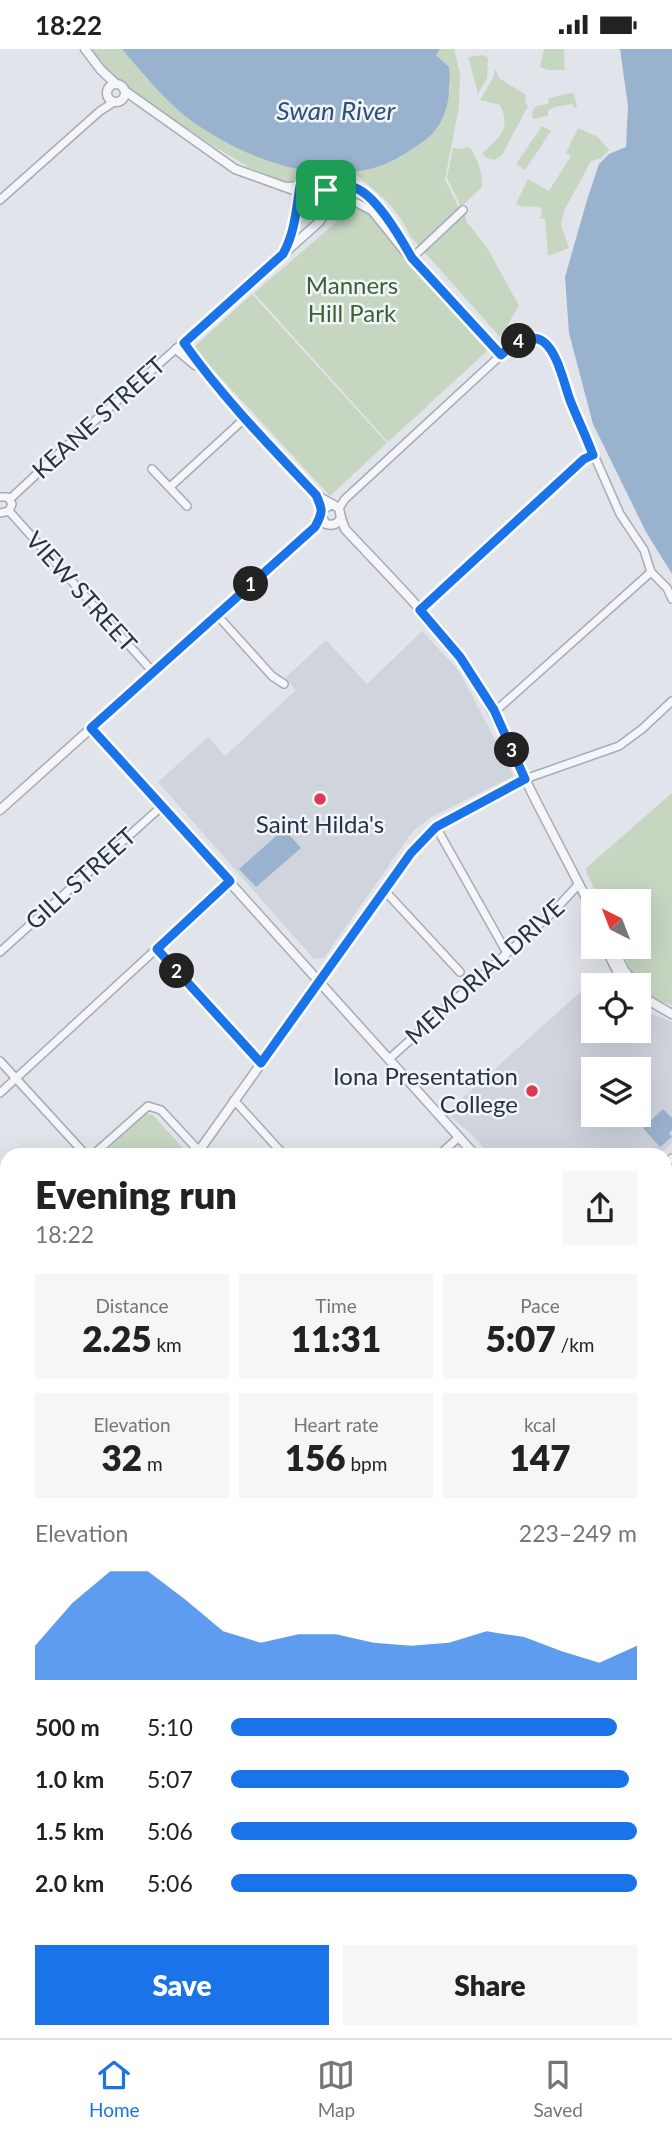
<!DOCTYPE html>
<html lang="en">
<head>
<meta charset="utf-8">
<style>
  :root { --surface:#fff; --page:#f6f6f6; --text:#222; --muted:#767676; --line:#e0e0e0; --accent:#1a73e8 }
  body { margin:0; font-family:Lato,sans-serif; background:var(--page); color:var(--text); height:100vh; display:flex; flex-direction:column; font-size:26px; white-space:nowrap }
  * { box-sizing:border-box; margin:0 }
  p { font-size:23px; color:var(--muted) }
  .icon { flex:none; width:38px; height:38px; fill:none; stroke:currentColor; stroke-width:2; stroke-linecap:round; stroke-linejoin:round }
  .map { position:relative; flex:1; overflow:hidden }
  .drawer { position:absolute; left:0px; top:1099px; width:672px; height:891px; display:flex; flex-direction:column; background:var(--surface); border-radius:21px 21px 0 0; box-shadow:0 7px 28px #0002 }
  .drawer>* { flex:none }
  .needle { width:46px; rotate:318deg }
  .controls { position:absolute; left:581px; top:840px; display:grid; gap:14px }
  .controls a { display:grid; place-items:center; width:70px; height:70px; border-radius:0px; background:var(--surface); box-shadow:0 7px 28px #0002; font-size:35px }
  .pin { position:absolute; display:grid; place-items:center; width:60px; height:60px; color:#fff; margin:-30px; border-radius:14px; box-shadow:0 4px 10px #0006 }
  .km { position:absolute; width:35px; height:35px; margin:-18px; border-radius:50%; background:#222; color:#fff; font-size:19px; line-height:35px; text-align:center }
  .round { display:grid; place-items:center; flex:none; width:74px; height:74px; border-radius:0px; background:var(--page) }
  .headline { display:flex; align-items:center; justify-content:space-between; height:119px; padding:0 35px }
  h1 { font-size:38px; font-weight:800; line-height:52px }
  .stats { display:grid; grid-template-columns:repeat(3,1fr); gap:10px; height:119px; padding:7px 35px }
  .stats div { display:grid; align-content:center; border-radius:0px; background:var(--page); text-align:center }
  .stats b { font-size:35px; font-weight:800 }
  .stats small { font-size:19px; font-weight:400 }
  .stats p { font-size:19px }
  .chart { height:196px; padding:14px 35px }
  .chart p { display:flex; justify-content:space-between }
  .chart svg { width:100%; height:126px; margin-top:7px; fill:var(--accent); opacity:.7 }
  .action { display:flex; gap:14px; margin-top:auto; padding:14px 35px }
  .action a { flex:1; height:80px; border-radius:0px; background:var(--accent); color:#fff; font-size:28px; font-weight:800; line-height:80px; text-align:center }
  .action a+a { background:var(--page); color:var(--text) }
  ul { padding:0 35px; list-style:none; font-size:23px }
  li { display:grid; grid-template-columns:112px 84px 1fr; align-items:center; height:52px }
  li i { height:18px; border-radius:9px; background:var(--accent) }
  .status { display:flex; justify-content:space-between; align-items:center; height:49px; padding:0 35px; background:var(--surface); direction:ltr }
  .status svg { height:19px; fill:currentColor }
  .menu { display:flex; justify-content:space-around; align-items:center; height:98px; border-top:2px solid var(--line); background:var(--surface); font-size:19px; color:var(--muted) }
  .menu a { display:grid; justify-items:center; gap:4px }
  .menu .on { color:var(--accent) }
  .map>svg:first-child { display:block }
</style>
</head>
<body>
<div class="status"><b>18:22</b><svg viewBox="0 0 49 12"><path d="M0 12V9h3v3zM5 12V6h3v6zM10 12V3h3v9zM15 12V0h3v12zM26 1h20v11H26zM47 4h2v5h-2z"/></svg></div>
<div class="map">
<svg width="672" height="1989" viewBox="0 0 672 1989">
  <rect width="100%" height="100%" fill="#e1e5eb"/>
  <g fill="#cfd4dd" fill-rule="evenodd">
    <polygon points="422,582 459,622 514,727 431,768 413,782 324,909 314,910 158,733 208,688 225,707 296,641 285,629 326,591 367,635"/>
    <path d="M588,936L593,939V982H639V960L672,973V1094L659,1106H490L472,1086L446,1064ZM593,1020H639V1066H593Z"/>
  </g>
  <g fill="#c6d6c1">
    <path d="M89,0H122L148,31L400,109L436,81L443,69L451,35L436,6L440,0H454L460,24L459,58L445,130L459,159L465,164L466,172L488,200L519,257L500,288L410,187C400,161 376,142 355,125L352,130L339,138L326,139L279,131L252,120L210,95L136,45L111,26Z"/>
    <polygon points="544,0 564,0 565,21 548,21 540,18"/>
    <polygon points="484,6 488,9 487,29 478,45 468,8"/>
    <path d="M495,19L499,29L526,46L525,53L528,57L502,106L494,111L486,109L482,104C499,90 512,79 500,56L480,51L493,29Z"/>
    <polygon points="571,44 574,45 577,58 574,59 573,55 554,58 548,62 548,67 533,70 532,63 536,57 548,55 549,49"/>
    <polygon points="542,77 551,82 525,121 516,115"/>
    <path d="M578,79L598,88L609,101L601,109L591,112L564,162L561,176L569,199L548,207L545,170H540L542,160C534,155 524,160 516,155L528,130L549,142L571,107L566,104Z"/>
    <path d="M465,98L470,99C478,110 483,125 482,138L461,158L447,129L453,99L464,100Z"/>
    <polygon points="349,159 371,163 407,209 488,301 388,393 254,244 333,176"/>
    <polygon points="252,245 387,394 330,447 193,299"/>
    <path d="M672,744V956C635,944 635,931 621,898H639V852H600L585,820Z"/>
    <polygon points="146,1065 153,1066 189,1106 101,1106"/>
  </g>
  <g fill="#99b2ce">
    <path d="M122,0H440L436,6L449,18C451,37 449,63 437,79C431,88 421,94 412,100C346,149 253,115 193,73C166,53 143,25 122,0Z"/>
    <polygon points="620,0 672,0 672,525 646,483 593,375 569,284 565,228 587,151 599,115 609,105 626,98 628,57"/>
    <polygon points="284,780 301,799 256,838 239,820"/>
    <polygon points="663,1060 672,1069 672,1081 669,1084 672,1088 660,1098 643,1079"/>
  </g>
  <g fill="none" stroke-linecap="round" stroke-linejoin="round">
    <defs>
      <g id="minor">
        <path d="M338,143L352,138C371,142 399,185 408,202"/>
        <polyline points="0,151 100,62 114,53"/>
        <polyline points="335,151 357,154 372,162 405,203 501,306"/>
        <polyline points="412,209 463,161"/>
        <polyline points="152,420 187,457"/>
        <polyline points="170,438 244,370"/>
        <polyline points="0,448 8,448 12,455 9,462 0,464"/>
        <polyline points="10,450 71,393 178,298"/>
        <polyline points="339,459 345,450 513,295 520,291 537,290 547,294 555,305 571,354 620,465 644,501 651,523 667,539 672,550"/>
        <polyline points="9,462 153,623"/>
        <polyline points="420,561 584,410 593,406"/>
        <polyline points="217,566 272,627 284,635"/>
        <polyline points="493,661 500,658 651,523"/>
        <polyline points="525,730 619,697 642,680 672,652"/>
        <polyline points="436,778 507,904"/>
        <polyline points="385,842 460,923"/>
        <polyline points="157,900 261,1014"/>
        <polyline points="0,903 162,757"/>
        <polyline points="389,1010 553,863 579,835"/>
        <polyline points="0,1012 86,1106"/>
        <polyline points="0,1044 230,832"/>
        <polyline points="234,1051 284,1106"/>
        <polyline points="95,1104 148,1057 161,1061 199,1102"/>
        <polyline points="439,1106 459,1088"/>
        <polyline points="665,1116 672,1109"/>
        <polyline points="0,1225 7,1232"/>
        <polyline points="0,1249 7,1239"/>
        <polyline points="665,1517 672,1525"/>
        <polyline points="0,1594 7,1587"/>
        <polyline points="665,1609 672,1602"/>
        <polyline points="665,1749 672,1757"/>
        <polyline points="0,1786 7,1779"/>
        <polyline points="0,1794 7,1801"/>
        <polyline points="665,1866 672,1859"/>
        <polyline points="0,1980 7,1973"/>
        <polyline points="47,1983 53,1989"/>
        <polyline points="133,1983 138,1989"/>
        <polyline points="360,1983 366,1989"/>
        <polyline points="119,1989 126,1983"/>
        <polyline points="242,1989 249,1983"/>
        <polyline points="530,1989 536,1983"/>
      </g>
      <g id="tertiary">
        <polyline points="85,0 101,21 116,35"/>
        <circle cx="116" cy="44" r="9"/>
        <polyline points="125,42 235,120 299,143 335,151"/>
        <path d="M288,138L300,137L338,143L335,151L319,173L184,294L206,325L244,370L316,446L339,459L341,469C338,475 332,477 326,475L321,467L322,461L330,456"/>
        <polyline points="286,199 296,173 300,140"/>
        <polyline points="176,300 195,316"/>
        <path d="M341,469L345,480C384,522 425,562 459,608C487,645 505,688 525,730C547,775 571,818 593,863"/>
        <polyline points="91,679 475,1106"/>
        <polyline points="0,761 315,478 321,467"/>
        <polyline points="605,898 621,930 627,936"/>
        <polyline points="613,898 624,921 636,936"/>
        <polyline points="639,946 672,965"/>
        <polyline points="196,1106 411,804 436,778 525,730"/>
        <polyline points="665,1318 672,1326"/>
        <polyline points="0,1385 7,1375"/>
        <polyline points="0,1453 7,1461"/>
        <polyline points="496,1983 502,1989"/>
      </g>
    </defs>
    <use href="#minor" stroke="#a6acb6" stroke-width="10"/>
    <use href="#tertiary" stroke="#a6acb6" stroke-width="11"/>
    <use href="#minor" stroke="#f4f6f9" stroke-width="7"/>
    <use href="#tertiary" stroke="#f4f6f9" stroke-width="8"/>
  </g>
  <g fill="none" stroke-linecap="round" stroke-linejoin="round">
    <defs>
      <path id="route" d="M300,137L338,143L352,138C374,142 401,190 412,209L501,306C549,262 557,313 570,351C577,369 586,387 593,406L584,410L420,561L460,608L494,661L525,730L436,778L411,804L261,1014L157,900L230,832L91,679L315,478C323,463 323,461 316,446C270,397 223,349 184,294L283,205C295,183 296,162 300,137Z"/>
    </defs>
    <use href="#route" stroke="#fff" stroke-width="14"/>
    <use href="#route" stroke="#1a73e8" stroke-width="9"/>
  </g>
  <g fill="#db3b51" stroke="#f1f4f8" stroke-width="2.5">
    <circle cx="320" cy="750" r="7"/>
    <circle cx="532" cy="1042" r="7"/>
  </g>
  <g text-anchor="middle" stroke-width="5" stroke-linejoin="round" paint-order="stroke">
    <g font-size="24" fill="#3c6234" stroke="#f1f4f8">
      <text x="352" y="245">Manners<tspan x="352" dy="28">Hill Park</tspan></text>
    </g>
    <g font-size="24" fill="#283245" stroke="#f1f4f8">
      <text transform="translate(99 369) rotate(-42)" y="8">KEANE STREET</text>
      <text transform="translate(81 543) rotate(48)" y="8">VIEW STREET</text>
      <text transform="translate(81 830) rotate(-42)" y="8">GILL STREET</text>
      <text transform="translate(485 923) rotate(-42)" y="8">MEMORIAL DRIVE</text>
    </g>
    <g font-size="24" fill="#283245" stroke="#f1f4f8">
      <text x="320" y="784">Saint Hilda's</text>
      <text x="518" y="1036" text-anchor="end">Iona Presentation<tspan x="518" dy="28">College</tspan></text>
    </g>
    <g font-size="26" font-style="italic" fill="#2e507d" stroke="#f1f4f8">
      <text x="336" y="71">Swan River</text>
    </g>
  </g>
</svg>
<div class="controls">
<a><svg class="needle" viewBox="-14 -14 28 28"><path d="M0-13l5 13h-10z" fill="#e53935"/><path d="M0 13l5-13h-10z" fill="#767676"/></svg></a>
<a><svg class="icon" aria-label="locate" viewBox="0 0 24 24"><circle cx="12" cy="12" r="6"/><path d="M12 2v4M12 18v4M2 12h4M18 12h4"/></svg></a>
<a><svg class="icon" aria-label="layers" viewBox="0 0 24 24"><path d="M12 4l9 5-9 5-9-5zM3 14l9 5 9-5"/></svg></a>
</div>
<div class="pin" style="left:326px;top:141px;background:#1e9e55"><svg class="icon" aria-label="arrive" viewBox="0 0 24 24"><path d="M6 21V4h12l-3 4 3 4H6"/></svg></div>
<b class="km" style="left:251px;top:535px">1</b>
<b class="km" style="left:177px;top:922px">2</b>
<b class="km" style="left:512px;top:701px">3</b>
<b class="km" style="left:519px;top:292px">4</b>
<section class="drawer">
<div class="headline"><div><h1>Evening run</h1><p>18:22</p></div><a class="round"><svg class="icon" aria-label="share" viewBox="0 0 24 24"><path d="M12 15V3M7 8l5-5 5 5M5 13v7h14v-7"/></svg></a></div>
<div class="stats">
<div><p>Distance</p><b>2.25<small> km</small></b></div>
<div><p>Time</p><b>11:31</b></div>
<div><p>Pace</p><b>5:07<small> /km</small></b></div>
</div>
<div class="stats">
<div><p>Elevation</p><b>32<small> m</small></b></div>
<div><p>Heart rate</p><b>156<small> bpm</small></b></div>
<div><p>kcal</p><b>147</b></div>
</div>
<div class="chart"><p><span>Elevation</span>223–249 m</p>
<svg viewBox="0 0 160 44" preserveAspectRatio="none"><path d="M0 44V32L10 17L20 6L30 6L40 16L50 27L60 31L70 28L80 28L90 31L100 32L110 31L120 27L130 29L140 34L150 38L160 32V44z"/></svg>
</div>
<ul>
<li><b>500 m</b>5:10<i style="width:95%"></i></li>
<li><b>1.0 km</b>5:07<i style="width:98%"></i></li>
<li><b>1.5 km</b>5:06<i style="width:100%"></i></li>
<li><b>2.0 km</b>5:06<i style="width:100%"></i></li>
</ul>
<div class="action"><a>Save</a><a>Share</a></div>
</section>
</div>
<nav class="menu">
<a class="on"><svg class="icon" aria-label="home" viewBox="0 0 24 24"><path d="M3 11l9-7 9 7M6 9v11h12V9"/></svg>Home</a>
<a><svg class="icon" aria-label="map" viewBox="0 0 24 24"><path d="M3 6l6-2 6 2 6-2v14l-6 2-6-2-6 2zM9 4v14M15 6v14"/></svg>Map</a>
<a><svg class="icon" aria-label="saved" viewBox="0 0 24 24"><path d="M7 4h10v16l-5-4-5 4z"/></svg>Saved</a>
</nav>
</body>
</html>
